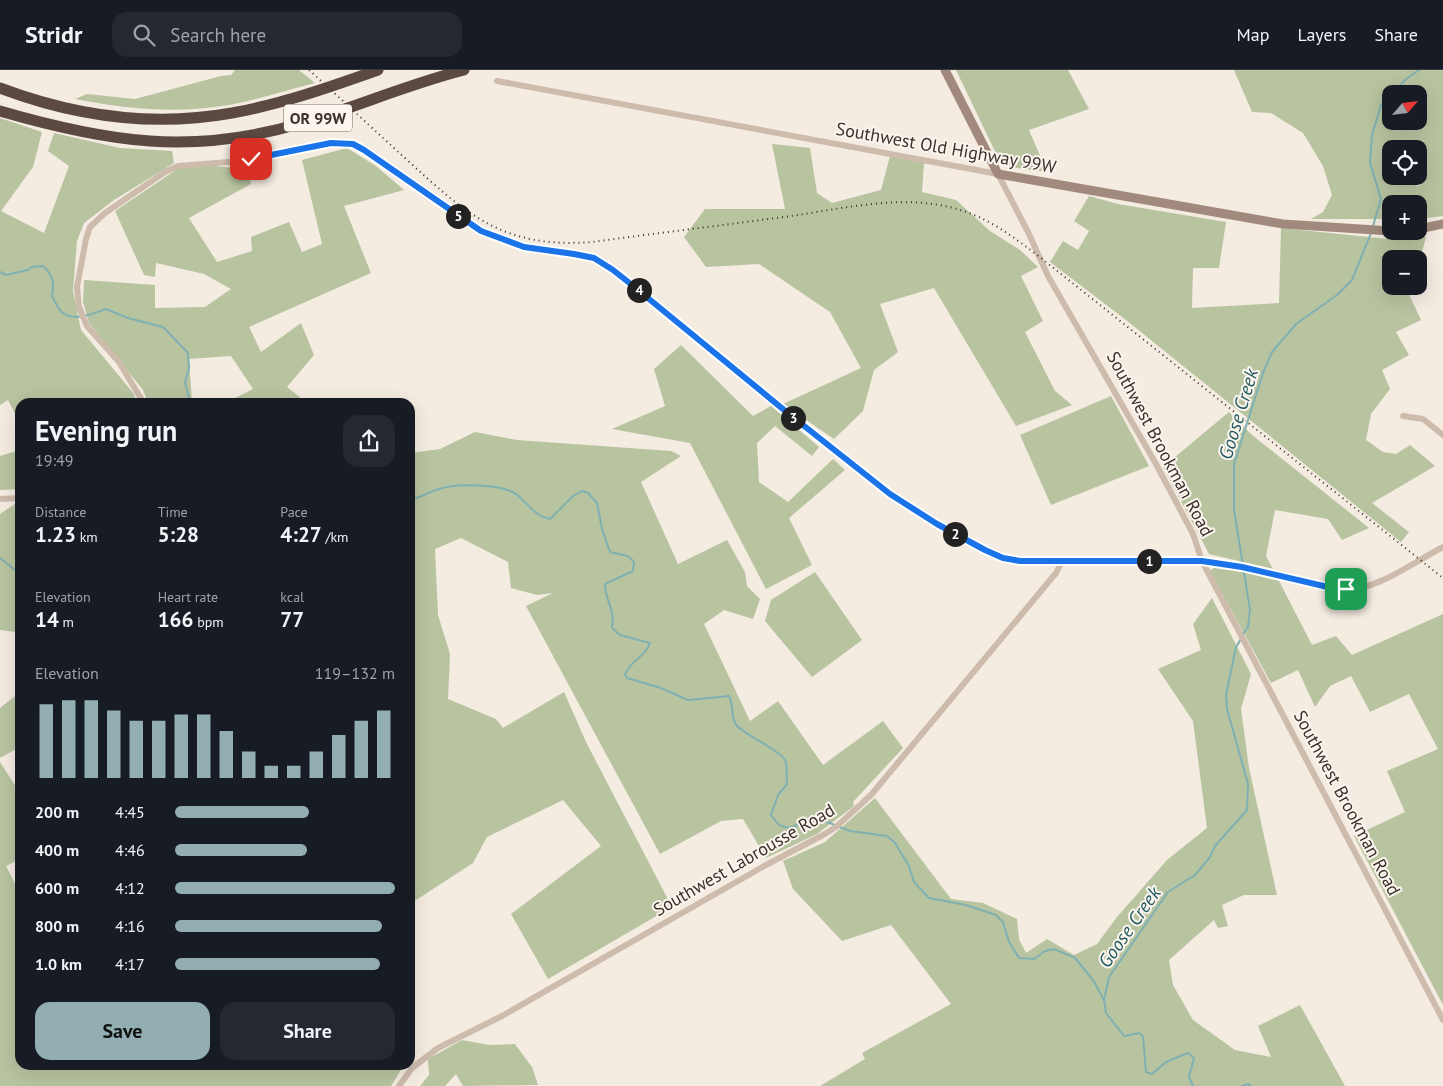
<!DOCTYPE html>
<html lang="en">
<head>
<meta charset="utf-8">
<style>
  :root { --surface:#171b24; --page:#242831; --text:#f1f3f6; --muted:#9ea1a6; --line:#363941; --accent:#92aeb2 }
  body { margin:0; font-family:"PT Sans",sans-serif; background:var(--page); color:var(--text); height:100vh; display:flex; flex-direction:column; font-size:19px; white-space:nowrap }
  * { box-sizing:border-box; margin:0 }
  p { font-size:16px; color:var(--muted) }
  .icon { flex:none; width:28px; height:28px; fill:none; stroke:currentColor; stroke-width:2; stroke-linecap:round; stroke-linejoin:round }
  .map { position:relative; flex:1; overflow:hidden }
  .panel { position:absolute; left:15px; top:328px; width:400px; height:672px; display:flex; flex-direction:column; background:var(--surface); border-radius:15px; box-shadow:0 5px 20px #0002 }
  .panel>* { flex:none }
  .needle { width:32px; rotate:62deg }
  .fabs { position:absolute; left:1382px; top:15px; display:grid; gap:10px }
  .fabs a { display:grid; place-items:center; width:45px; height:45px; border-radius:10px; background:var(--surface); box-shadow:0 5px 20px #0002; font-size:25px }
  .pin { position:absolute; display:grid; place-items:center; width:42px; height:42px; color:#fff; margin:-21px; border-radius:10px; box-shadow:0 2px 8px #0006 }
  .km { position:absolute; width:25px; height:25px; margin:-12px; border-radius:50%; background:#222; color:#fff; font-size:14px; line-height:25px; text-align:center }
  .round { display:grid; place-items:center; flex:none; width:52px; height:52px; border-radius:15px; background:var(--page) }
  .head { display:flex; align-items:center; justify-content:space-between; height:85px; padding:0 20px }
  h1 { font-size:28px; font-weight:600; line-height:38px }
  .metrics { display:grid; grid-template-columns:repeat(3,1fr); gap:8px; height:85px; padding:5px 20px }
  .metrics div { display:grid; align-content:center }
  .metrics b { font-size:21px; font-weight:600 }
  .metrics small { font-size:14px; font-weight:400 }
  .metrics p { font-size:14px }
  .chart { height:140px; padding:10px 20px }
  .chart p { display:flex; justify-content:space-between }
  .chart svg { width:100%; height:90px; margin-top:5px; stroke:var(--accent); stroke-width:6 }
  .primary-button { display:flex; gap:10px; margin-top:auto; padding:10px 20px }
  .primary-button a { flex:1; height:58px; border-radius:15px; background:var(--accent); color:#111; font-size:20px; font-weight:600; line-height:58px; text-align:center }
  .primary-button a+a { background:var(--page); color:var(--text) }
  ul { padding:0 20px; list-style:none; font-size:16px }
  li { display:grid; grid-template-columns:80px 60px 1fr; align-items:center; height:38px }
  li i { height:12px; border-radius:6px; background:var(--accent) }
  header { display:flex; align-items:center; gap:30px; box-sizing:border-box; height:70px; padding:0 25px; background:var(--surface); border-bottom:1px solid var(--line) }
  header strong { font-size:24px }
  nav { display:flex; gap:28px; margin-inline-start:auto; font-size:18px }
  .search { width:350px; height:45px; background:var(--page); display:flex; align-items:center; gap:12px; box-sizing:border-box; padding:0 18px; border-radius:15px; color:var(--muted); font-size:19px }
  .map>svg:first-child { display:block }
</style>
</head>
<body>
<header>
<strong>Stridr</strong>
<div class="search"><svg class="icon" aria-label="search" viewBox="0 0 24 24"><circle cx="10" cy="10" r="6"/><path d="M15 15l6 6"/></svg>Search here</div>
<nav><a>Map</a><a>Layers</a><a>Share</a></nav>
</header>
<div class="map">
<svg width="1443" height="1016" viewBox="0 0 1443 1016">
  <rect width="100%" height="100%" fill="#f4ebe1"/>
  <g fill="#b8c4a0" fill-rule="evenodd">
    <path d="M235,0H299L315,13C286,20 258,30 229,35C177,44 126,39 75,29L87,24L135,29L221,6L231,5Z"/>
    <polygon points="956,0 1068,0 1089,39 1029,60 1047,102 1002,96"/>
    <path d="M1234,0H1443V146L1419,149V134H1391V149H1311L1323,142L1332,125L1323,96L1303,63L1271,43L1252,42ZM1391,24H1419V51H1391ZM1391,79H1419V106H1416L1421,115L1417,116L1415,106H1391Z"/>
    <polygon points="0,48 42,62 33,97 1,141 44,163 69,96 48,81 54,63 120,78 172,81 174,93 114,130 84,153 77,171 73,221 81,260 134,324 136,332 20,332 20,353 8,330 0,335"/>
    <polygon points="772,74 810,78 817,123 832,133 881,120 890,86 924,92 922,122 956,130 990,161 1020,180 1038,197 1021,206 1043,251 1025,262 1055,321 1072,335 1016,356 934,218 880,234 898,282 874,300 863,341 834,369 783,334 861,298 830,242 759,194 706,197 684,167 705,139 785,139"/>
    <polygon points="347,78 376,96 404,120 344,136 371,203 249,257 261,282 301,253 314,285 287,317 306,332 227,332 253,319 231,286 189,289 192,332 148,332 143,320 89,253 83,232 84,210 155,215 155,238 205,237 231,219 204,204 156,193 155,207 144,205 115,141 179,98 214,96 247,99 251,114 189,148 217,192 252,181 251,167 289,152 302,182 322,174 302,90"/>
    <polygon points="1089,126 1118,134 1226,152 1219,198 1193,198 1192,238 1279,233 1281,158 1388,169 1426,167 1419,193 1419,189 1391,189 1391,216 1405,216 1421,250 1396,262 1409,285 1382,300 1390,319 1371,344 1366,370 1383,382 1396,384 1410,375 1435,396 1372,433 1409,462 1401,472 1126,250 1050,192 1063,171 1078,180 1089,161 1074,151"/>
    <polygon points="681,275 753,346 771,336 819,377 812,386 775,356 757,373 759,412 788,432 833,389 845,400 789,448 812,495 766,519 690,373 612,359 665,336 654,299"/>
    <polygon points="1111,326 1149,396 1051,435 1020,365"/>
    <polygon points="1229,342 1252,365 1369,458 1342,470 1328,449 1275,440 1266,486 1273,499 1209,484 1163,397"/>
    <polygon points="475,362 517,370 671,381 681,386 641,412 678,494 727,470 745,502 747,516 760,529 753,549 724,540 704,554 750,651 778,631 823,695 883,651 903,678 853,732 854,736 817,764 766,788 743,749 721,751 660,784 526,536 553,523 537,525 511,518 508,492 461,468 435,479 438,545 450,584 448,629 496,649 503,658 564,622 586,672 672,837 548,909 511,844 601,776 563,730 487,767 473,793 410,834 410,383 440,379"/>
    <polygon points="20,380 20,419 0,420 0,386"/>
    <polygon points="18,432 20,432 20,570 16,562 0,560 0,444"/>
    <polygon points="1215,497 1278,509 1312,575 1336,566 1352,585 1443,544 1443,935 1354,766 1405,742 1387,701 1438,679 1409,624 1370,642 1351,606 1330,616 1315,637 1298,600 1271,613 1210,501"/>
    <polygon points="815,502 862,570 812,607 765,551 771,530"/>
    <polygon points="1212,528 1251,604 1241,639 1249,698 1277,825 1244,825 1222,835 1228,856 1218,858 1214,850 1169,890 1173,915 1193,950 1235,980 1271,987 1258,956 1300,935 1345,1016 820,1016 865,989 862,983 951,934 891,855 842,871 793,819 783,791 825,772 875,728 951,829 983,833 1017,849 1019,869 1026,883 1047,869 1074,885 1097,874 1117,847 1167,790 1207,758 1193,651 1158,599 1201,580 1193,554"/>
    <polygon points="20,622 20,677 0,688 0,638"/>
    <polygon points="0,692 20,723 20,789 6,796 20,823 20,995 404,995 391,1016 0,1016"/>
    <polygon points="462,970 489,975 515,974 532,997 538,1015 463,1016 456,1004 445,1016 420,1016 429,1005 428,989"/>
  </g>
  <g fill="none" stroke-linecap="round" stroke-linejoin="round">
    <g stroke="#7fb0b2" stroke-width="2">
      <polyline points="1392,24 1406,9 1419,0"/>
      <polyline points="1373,156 1381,129 1370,93 1372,65 1381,35 1391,24"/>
      <path d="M0,202L6,205L28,200L31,197L43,196C54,206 54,213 52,226C55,231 58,240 63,243C75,252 94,243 106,239L128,248L163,257L188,283L189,298L185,312L190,332"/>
      <path d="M410,430C421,427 429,422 439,419C456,413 502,414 516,424C528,433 534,446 550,449L573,426L582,421L588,423L597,433L602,459L610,482L628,486L634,492L633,501L605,514C605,531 615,537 612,558L620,565L650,573C645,588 630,590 625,605L627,608L661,618L688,630L729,626C734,635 730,648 737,656C746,665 782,682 785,690C788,697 786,707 787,714L778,725L771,745L779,755L788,758L807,752L822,750L850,761L887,766L895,773L909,796L914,812L929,828L966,835L996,845L1003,852L1009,872L1019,888L1034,889L1045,881L1054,879L1075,888L1093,910L1104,930L1106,943L1124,966L1139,963L1143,966L1146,1002L1152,1004L1166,992L1188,983L1194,988L1189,1007L1193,1016"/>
      <polyline points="0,488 20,504"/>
      <polyline points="1243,564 1248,557 1250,540 1234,439 1234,394 1263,303 1272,282 1296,254 1337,225 1352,210 1371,163"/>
      <polyline points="1104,930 1109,907 1168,822 1195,805 1210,787 1215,776 1247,740 1248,714 1227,639 1226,625 1236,577 1241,569"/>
      <polyline points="1242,1016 1249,1014 1251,1016"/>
    </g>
    <g stroke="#cdbbac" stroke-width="6">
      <polyline points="497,11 998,104 1028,162 1048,206 1156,394 1193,464 1202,491 1443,950"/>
      <polyline points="247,66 251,89"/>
      <path d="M143,332L119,292L87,256L79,237L77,217L86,169L90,157L105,143L165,102L178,96L242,91L331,73L353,75L364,80L481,161L504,171L524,177L574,183L594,188L613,200L890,424C926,449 978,484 1020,491H1202L1242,497L1332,518C1341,519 1350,520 1359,518C1386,513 1418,490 1443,477"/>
      <polyline points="1403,346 1423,349 1443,365"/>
      <polyline points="0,429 20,428"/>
      <polyline points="399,1016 412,998 438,978 502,946 766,795 823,765 836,757 871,725 1056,503 1062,491"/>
    </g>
    <g stroke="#a18a7d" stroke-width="9">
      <polyline points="945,0 998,104 1283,154 1391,161"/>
      <polyline points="1419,159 1443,154"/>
    </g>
    <g stroke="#5c4a42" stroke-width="11">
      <path d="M0,18C74,46 154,57 232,43C282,34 330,17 378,0"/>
      <path d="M0,41C107,72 192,86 302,53C356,37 409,14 464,0"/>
    </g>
    <path stroke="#3b302b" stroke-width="2" stroke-dasharray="1 4" stroke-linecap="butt" d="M309,0C341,29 373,59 405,88C466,144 503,179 592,172C658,163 725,155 791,146C846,138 906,123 960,140C991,149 1016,169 1041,188L1443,508"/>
  </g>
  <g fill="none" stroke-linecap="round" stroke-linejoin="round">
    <defs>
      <polyline id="route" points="251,89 331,73 353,74 364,80 481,161 524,177 574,184 594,188 613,200 632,215 789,344 890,424 937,454 985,480 1003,488 1020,491 1202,491 1242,497 1332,518 1346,519"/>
    </defs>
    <use href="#route" stroke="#fff" stroke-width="10"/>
    <use href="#route" stroke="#1a73e8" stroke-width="6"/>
  </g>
  <g text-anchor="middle" stroke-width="4" stroke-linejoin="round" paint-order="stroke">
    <rect fill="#fbf5ee" stroke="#756b66" stroke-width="1" x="284" y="34.5" width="68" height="27" rx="4"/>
    <g font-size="16" font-weight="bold" fill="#3b302b">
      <text x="318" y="54">OR 99W</text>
    </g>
    <g font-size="18" fill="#3b302b" stroke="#fbf5ee">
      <text transform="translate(946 78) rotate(10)" y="6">Southwest Old Highway 99W</text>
      <text transform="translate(1160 374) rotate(62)" y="6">Southwest Brookman Road</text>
      <text transform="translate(1347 733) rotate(62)" y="6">Southwest Brookman Road</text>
      <text transform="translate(744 790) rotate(-30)" y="6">Southwest Labrousse Road</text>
    </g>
    <g font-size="19" font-style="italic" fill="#1f5a5e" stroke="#fbf5ee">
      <text transform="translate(1238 344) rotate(-73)" y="7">Goose Creek</text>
      <text transform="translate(1129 857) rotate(-55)" y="7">Goose Creek</text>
    </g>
  </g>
</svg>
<div class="fabs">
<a><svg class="needle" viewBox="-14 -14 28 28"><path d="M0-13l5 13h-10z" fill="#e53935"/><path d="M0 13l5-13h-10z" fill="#9ea1a6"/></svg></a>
<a><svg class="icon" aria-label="locate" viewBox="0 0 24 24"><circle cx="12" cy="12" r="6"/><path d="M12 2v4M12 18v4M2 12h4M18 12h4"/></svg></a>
<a>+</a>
<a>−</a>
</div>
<div class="pin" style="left:1346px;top:519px;background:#1e9e55"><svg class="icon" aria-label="arrive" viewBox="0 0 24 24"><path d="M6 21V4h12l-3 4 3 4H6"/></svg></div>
<div class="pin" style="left:251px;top:89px;background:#d93025"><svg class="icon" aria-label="check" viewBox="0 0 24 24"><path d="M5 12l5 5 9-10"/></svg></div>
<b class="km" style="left:1149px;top:491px">1</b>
<b class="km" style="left:955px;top:464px">2</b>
<b class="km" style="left:793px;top:348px">3</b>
<b class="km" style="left:639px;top:220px">4</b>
<b class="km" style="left:458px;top:146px">5</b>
<section class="panel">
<div class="head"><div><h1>Evening run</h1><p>19:49</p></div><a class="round"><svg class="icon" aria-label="share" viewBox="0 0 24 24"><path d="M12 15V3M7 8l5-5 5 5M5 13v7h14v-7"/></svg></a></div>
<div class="metrics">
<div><p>Distance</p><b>1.23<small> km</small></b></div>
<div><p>Time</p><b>5:28</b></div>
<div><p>Pace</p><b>4:27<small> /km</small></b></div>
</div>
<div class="metrics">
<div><p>Elevation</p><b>14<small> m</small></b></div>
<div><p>Heart rate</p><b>166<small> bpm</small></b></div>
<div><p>kcal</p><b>77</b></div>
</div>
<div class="chart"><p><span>Elevation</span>119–132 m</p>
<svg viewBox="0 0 160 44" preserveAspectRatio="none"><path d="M5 44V8M15 44V6M25 44V6M35 44V11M45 44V16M55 44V16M65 44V13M75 44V13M85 44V21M95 44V31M105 44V38M115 44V38M125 44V31M135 44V23M145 44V16M155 44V11"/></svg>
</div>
<ul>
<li><b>200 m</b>4:45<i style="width:61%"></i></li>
<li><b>400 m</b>4:46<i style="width:60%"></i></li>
<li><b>600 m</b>4:12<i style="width:100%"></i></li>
<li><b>800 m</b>4:16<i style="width:94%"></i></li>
<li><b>1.0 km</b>4:17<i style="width:93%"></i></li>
</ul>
<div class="primary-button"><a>Save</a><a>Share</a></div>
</section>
</div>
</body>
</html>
